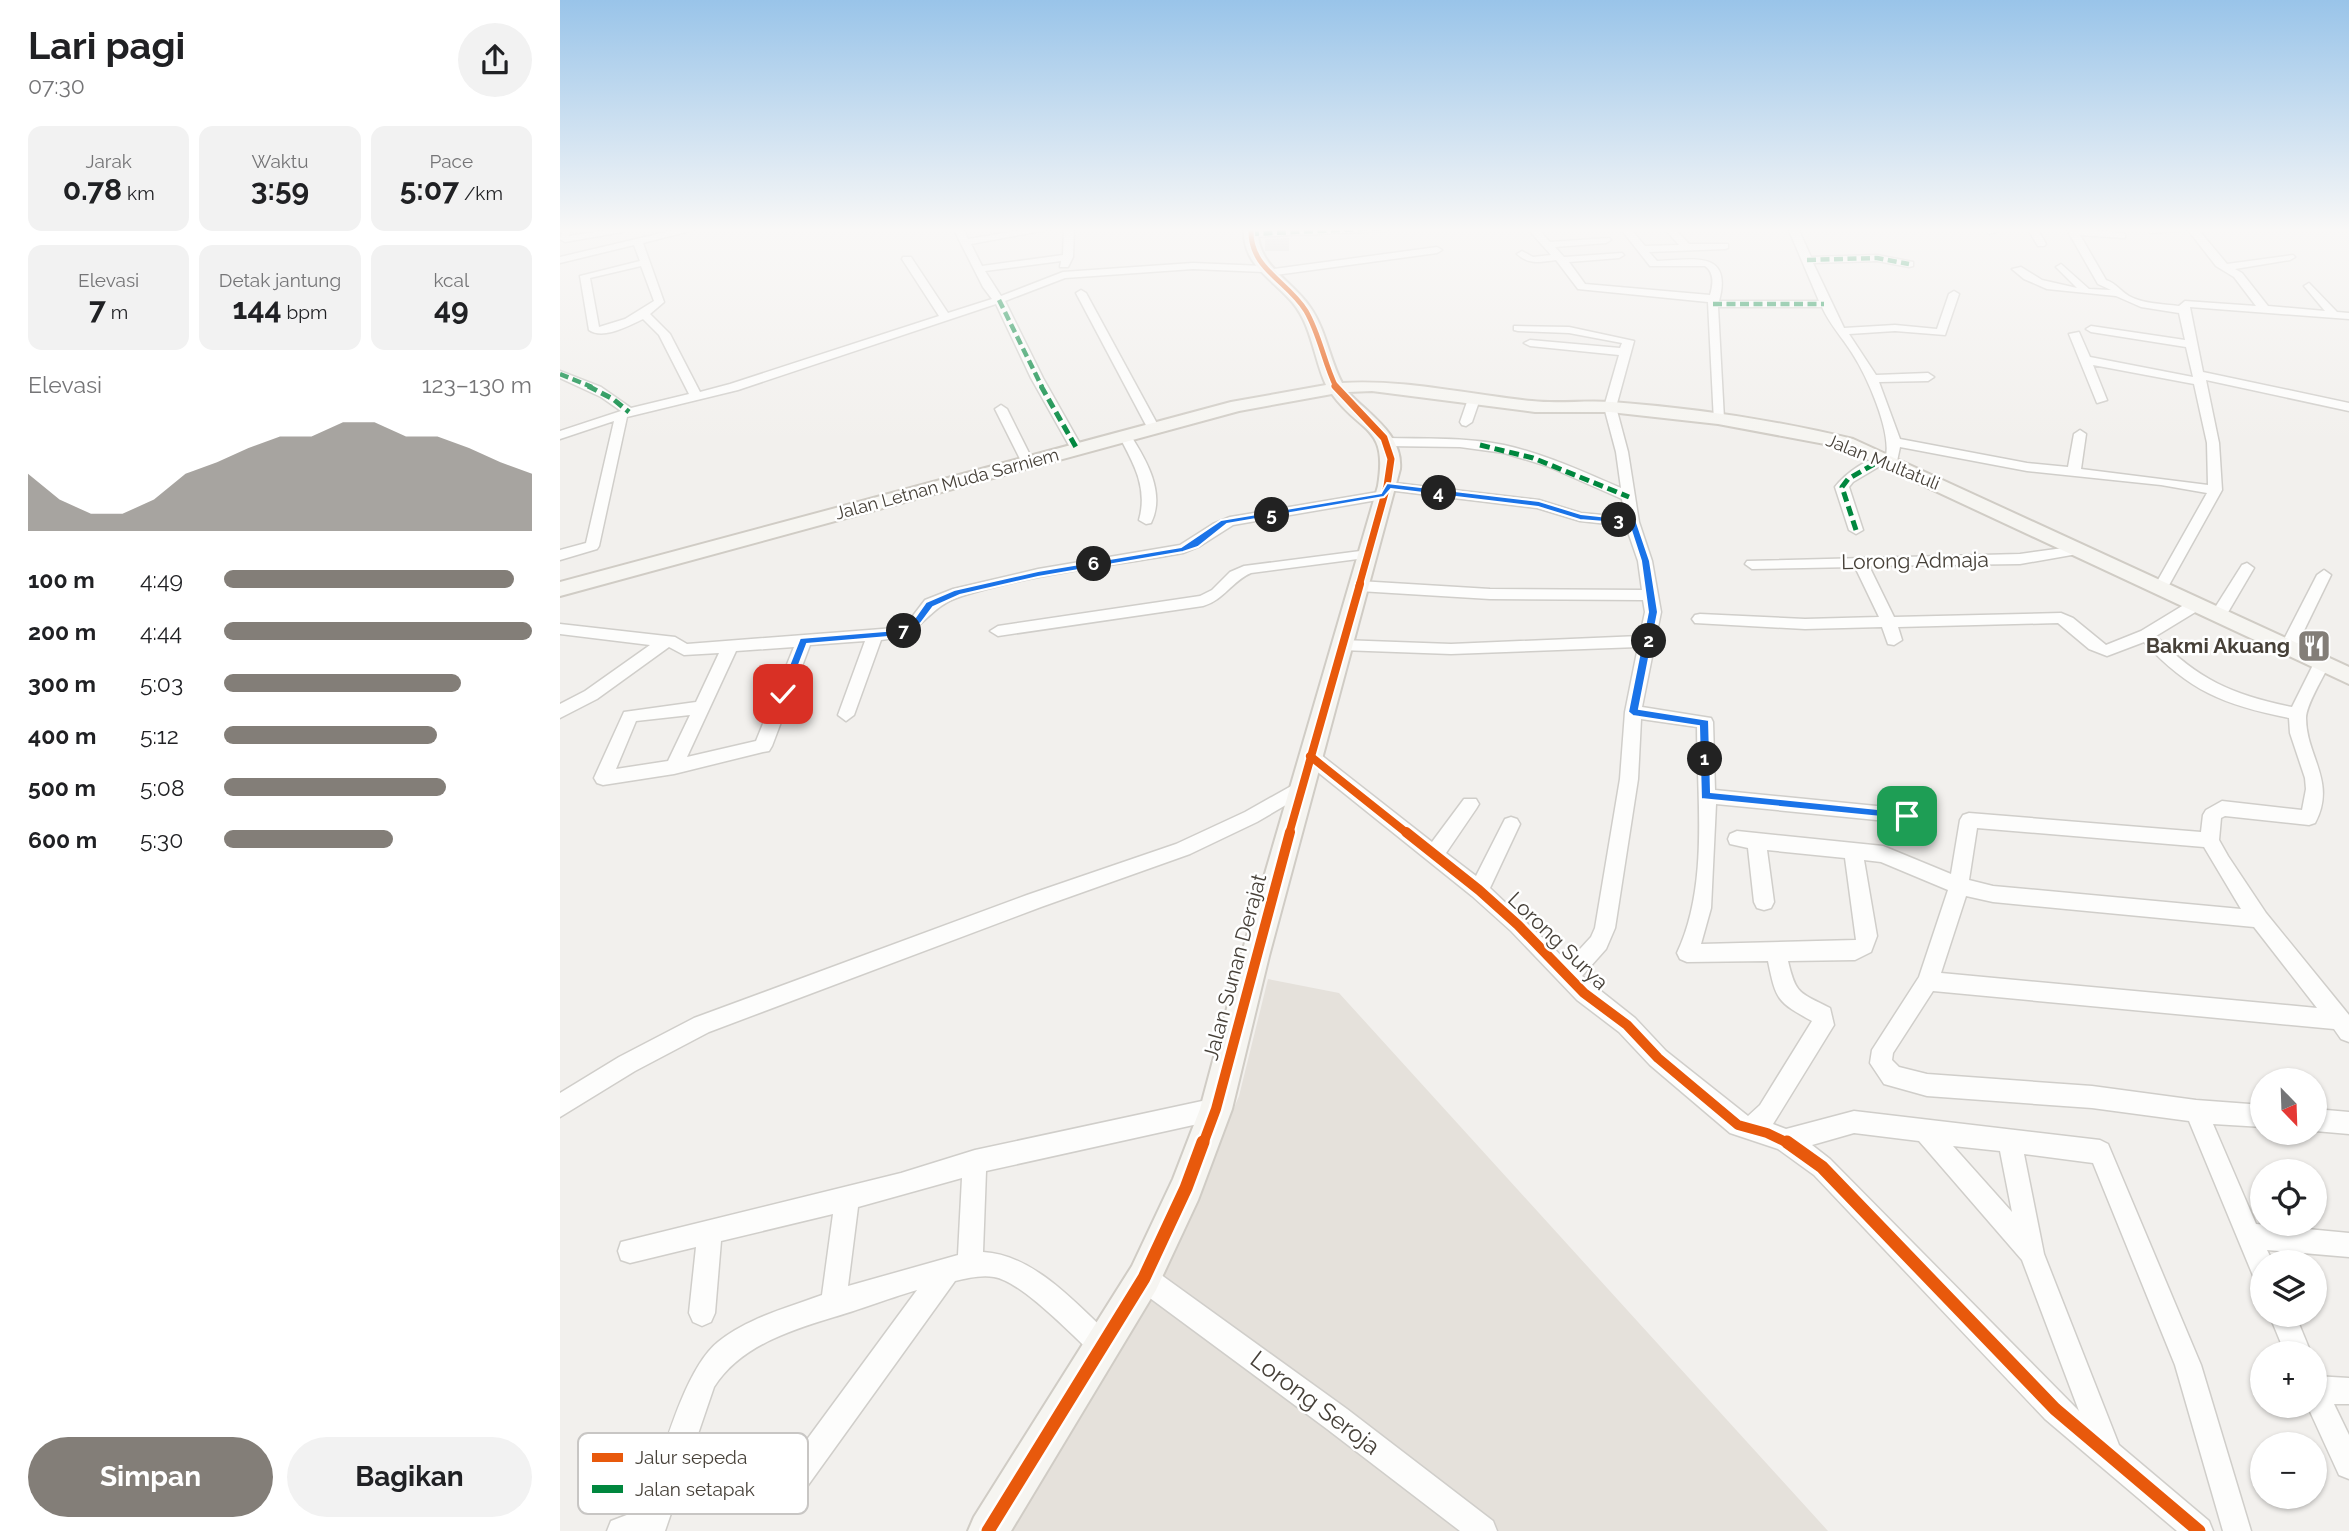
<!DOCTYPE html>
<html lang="id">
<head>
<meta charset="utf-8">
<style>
  :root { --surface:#fff; --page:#f2f2f2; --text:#202124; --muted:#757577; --accent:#837e78 }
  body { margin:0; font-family:Raleway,sans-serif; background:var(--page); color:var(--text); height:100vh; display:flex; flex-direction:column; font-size:26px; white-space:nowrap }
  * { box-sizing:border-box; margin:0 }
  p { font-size:23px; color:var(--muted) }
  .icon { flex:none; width:38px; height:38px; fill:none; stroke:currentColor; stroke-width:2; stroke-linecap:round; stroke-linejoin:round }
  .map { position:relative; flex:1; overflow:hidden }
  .sheet { display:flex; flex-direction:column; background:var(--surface); width:560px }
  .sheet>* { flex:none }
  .needle { width:46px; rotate:157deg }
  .fabs { position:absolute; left:1690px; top:1068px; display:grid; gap:14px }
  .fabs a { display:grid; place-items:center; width:77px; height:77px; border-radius:50%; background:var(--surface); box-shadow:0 2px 5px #0004; font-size:35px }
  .pin { position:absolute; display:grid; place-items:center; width:60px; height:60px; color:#fff; margin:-30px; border-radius:14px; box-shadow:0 4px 10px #0006 }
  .km { position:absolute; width:35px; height:35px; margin:-18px; border-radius:50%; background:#222; color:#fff; font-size:19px; line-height:35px; text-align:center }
  .round { display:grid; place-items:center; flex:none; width:74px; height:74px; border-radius:37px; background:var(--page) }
  .summary { display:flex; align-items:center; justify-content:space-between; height:119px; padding:0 28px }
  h1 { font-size:38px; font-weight:700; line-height:52px }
  .metrics { display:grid; grid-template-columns:repeat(3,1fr); gap:10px; height:119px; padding:7px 28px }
  .metrics div { display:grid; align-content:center; border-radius:14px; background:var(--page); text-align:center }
  .metrics b { font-size:30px; font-weight:700 }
  .metrics small { font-size:19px; font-weight:400 }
  .metrics p { font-size:19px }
  .chart { height:196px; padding:14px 28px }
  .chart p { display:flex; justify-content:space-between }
  .chart svg { width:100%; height:126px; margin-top:7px; fill:var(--accent); opacity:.7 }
  .primary-button { display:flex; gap:14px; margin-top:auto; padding:14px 28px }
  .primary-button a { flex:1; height:80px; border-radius:42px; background:var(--accent); color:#fff; font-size:28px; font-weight:700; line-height:80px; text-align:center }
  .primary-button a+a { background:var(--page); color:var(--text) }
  ul { padding:0 28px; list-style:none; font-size:23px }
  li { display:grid; grid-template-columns:112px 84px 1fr; align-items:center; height:52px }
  li i { height:18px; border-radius:9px; background:var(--accent) }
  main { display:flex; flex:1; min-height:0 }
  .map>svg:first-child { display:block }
</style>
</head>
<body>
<main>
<section class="sheet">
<div class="summary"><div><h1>Lari pagi</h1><p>07:30</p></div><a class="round"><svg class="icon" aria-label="share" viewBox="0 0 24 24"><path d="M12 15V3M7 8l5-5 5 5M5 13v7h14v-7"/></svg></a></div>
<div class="metrics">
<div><p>Jarak</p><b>0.78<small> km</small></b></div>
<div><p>Waktu</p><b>3:59</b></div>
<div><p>Pace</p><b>5:07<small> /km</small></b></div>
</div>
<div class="metrics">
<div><p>Elevasi</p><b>7<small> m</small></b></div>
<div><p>Detak jantung</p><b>144<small> bpm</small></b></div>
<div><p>kcal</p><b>49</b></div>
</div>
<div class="chart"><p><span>Elevasi</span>123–130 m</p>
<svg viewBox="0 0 160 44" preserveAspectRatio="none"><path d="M0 44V24L10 33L20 38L30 38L40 33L50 24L60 20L70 15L80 11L90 11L100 6L110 6L120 11L130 11L140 15L150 20L160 24V44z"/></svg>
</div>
<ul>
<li><b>100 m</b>4:49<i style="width:94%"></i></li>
<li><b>200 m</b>4:44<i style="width:100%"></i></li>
<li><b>300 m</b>5:03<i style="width:77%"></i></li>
<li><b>400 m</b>5:12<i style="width:69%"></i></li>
<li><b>500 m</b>5:08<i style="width:72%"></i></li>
<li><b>600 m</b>5:30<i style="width:55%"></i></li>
</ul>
<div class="primary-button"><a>Simpan</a><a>Bagikan</a></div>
</section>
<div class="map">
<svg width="1789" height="1531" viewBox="0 0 1789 1531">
  <rect width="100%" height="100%" fill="#f2f0ed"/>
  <polygon fill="#e5e1db" points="708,979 779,993 1268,1531 428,1531 641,1186 679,1096"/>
  <polygon fill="#dbd9d5" points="729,238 729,251 705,251 705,239"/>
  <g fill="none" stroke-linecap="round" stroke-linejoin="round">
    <defs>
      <g id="street">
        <polygon points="3,228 13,228 8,236 57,229 62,232 5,242 0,239"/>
        <path d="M123,228H141L83,243L104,302L90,314L110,334L140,392L170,384L379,316L342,259L343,257H351L388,313L432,299L423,287L393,228H403L408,239L474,228H497L411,244L422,266L503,255L504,228H514L513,257L508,267H500L501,261L425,271L441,296L503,272L633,263L703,266L707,270L877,247L882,250L877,253L708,276L704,272L633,269L505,278L445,301L483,378L523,449L517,453L511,449L471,378L436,304L178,390L67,417L39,546L37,549L0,560V550L26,543L54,421L0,439V431L61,411L41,397L0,378V371L41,387L71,408L129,394L99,335L83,319C68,326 43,340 29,330L20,276L80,261L74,245L0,263V257ZM81,266L94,301L65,319L39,327L30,278Z"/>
        <polygon points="759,228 831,228 826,231 690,237 685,234 690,231"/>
        <path d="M967,228H977L990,242L1049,238L1051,240L1046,243L995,247L1004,257L1062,253L1064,255L1059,258L1009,262L1025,284L1150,295C1153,285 1155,273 1145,266H1090L1060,228H1070L1085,246L1119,245L1104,228H1114L1129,244H1168V248L1165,249L1089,252L1097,261C1132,260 1173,249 1159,301H1259L1228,228H1238L1251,257L1317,255L1353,262V266L1349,267L1317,261L1253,263L1284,328L1335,325L1377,329L1389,294L1394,291L1399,294L1385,335L1335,331L1289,334L1316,375L1368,373L1374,377L1368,381L1319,382L1340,439L1467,463L1508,467L1514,434L1520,430L1526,434L1521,469L1648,485L1647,443L1634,384L1533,365L1547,400L1537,403L1509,334L1519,332L1530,357L1633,377L1626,347L1531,332L1526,329L1531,326L1625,340L1619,313L1581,307L1556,296L1487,289L1464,279L1452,269L1461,267L1482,280L1517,288L1496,267L1501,264L1529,289L1551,290L1538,284L1506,228L1562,233L1565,234V238L1520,235L1546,280C1557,284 1559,290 1569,296C1584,304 1603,304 1619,306L1625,301L1696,306L1674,277L1656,266L1628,230L1591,233L1586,230L1637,228L1667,264L1733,255L1735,257L1730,260L1675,269L1682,273L1708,306L1765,311L1744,286L1749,283L1777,312L1789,313V319L1630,307L1643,372L1789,403V411L1646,380L1659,443L1662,490L1608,587L1601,592L1594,587L1647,493L1601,485L1467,471L1340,447L1336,466L1331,467L1325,463L1293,482L1289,487L1303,530L1296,534L1289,530L1275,487C1285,474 1309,456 1326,456C1331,430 1307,376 1292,353C1282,337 1270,325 1262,307H1158L1164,419L1154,422L1148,302L1018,289L996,260C980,262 969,265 957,254L962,251L973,257L991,255Z"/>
        <polygon points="1425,228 1435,228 1437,232 1429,234"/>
        <polygon points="1467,228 1477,228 1486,244 1484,246 1478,246"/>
        <polygon points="521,290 526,293 600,429 598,432 590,432 588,429 516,293"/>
        <path d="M954,326L1009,327L1074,341L1056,407L1068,452L1079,522L1092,561L1101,612L1082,707L1151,718L1153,722L1155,790L1347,809L1353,811L1356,816L1353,821L1347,823L1156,804L1151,908L1141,944L1296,940L1285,858L1207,850L1214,902L1211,908L1204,910L1197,908L1194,902L1188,848L1170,844L1168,839L1170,834L1177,831L1323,846L1391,874L1400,820L1403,815L1409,813L1641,832L1643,815L1646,810L1662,801L1742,810L1746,789L1745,778L1730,733L1729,718C1664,705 1629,691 1584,642L1547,656L1529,649L1498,623L1338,627L1342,640L1334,645L1328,644L1322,627L1245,629L1135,623L1132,619L1135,615L1140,614L1245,619L1319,617L1295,567L1192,569L1185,564L1187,561L1460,554L1518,546L1523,547V553L1460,564L1309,566L1334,617L1501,613L1513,618L1546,645L1581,631L1632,600H1642L1645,604L1642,608L1596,636C1638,680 1673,695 1732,707L1756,659H1768L1770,663C1764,676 1746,705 1746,718C1746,756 1777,782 1755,823L1749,825L1665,816L1661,818L1659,840L1668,856L1706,913L1789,1015V1042L1781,1039L1774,1029L1373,991L1333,1053L1332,1060L1339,1067L1367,1074L1532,1086L1636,1100L1703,1105V1127L1653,1124L1696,1224L1789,1233V1257L1707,1250L1713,1262H1703V1281L1694,1278L1629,1121L1532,1108L1367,1096L1324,1084L1310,1063L1312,1050L1359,977L1388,890L1321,862L1304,860L1317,936L1311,952L1295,960L1228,961C1236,995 1239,992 1270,1008L1274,1025L1213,1124L1226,1129L1294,1111L1540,1140L1548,1144L1641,1365L1691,1531H1663L1615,1365L1533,1163L1464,1154L1484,1254L1559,1445L1649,1521L1653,1531H1617L1485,1419L1254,1175L1218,1149L1170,1133L1090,1065L1059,1032L1017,1000L951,931L912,896L744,761L741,756L744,751H756L872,842L904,799H916L919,804L916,809L886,853L916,876L945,819L951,817L957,819L960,824L930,888L1008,962L1031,937L1035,928L1060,779L1065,712L1078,647L891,654L781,650L773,645L781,640L891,644L1080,636L1085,612L1083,600L930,599L799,591L792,586L799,581L930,589L1082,590L1078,561L1066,526L1020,521L977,508L827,490L820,486L827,482L979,500L1021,513L1064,517L1062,499L987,466L944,453L900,447L826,446L820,442L826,438C865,439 906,437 944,445C985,454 1023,472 1061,488L1056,452L1044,407L1059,355L970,346L964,343L970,340L1060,348L1062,343L1009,333L958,331L954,330ZM1081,719L1137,727C1137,800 1149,885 1117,953L1120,959L1127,962L1208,961C1216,1000 1217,1002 1252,1021L1200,1105L1188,1116L1106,1051L1075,1018L1022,976L1046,949L1055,928L1078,779ZM1417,828L1644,847L1681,909L1433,886L1409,880ZM1406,896L1433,902L1694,927L1757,1008L1381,973ZM1294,1133L1359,1141L1462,1260L1519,1411L1270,1159L1252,1145ZM1393,1146L1440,1151L1452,1212Z"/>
        <polygon points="914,395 920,399 912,422 906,426 902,425 900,422 908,399"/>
        <polygon points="441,405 447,409 474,463 473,466 468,467 462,463 435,409"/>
        <path d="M565,432L569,433C586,459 606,493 591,523L586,524L579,520C588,488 574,464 559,436Z"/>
        <path d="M824,491L831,495L829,498L673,525L640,546L623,553C551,566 472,574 402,596C363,608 366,636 321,640L294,715L286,721L278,715L305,641L250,645L212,746L209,751L203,752L114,774L43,785L37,783L34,778L64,712L136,702L159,653L124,655L109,647L37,699L0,718V704L25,691L90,645L0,634V624L115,637L127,644L335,628L352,617L365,600L393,589L478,569L620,545L653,524L670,517ZM234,647L196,741L127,757L176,651ZM130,715L108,761L56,769L76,721Z"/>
        <path d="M808,550L813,551V557L691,573C672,581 664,600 643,606L438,636L430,631L438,626L640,596L652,590L670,572L684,566Z"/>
        <polygon points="1687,563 1694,568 1667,614 1664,618 1654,618 1651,614 1682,565"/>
        <polygon points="1764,570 1771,575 1736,647 1734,651 1722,651 1720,647 1757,575"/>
        <polygon points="742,780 748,782 751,787 748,792 697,822 630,854 481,907 149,1032 75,1071 0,1117 0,1093 59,1057 134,1018 467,895 616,844 685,812"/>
        <path d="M656,1098L664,1101L667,1109L664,1117L656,1120L426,1171L423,1252C475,1255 516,1304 552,1337L556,1346L552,1355L543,1359L534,1355C512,1335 461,1281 434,1277C421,1275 408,1278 395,1281L246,1488L236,1492L226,1488L222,1478L226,1468L357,1290C329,1298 302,1309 274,1317C231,1330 180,1346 154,1387L105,1531H47L51,1521L85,1508C100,1463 123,1370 158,1342C187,1318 227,1308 262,1295L273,1214L161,1241L155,1313L151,1322L142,1326L133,1322L129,1313L136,1247L70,1263L61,1260L58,1251L61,1242L341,1173L415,1150ZM402,1178L398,1255L288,1286L298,1207Z"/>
        <polygon points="1755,1109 1789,1112 1789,1134 1755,1131"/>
        <polygon points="584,1265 593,1269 787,1409 933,1521 937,1531 900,1531 767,1429 575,1287 571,1278 575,1269"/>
        <polygon points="1709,1314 1735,1314 1751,1353 1725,1353"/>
        <polygon points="1755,1376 1789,1378 1789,1404 1774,1404 1789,1435 1789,1479 1779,1475 1747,1405 1755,1405"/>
      </g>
      <path id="secondary" d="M684,228H698C696,266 731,279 750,307C766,330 769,358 782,383C845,379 909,395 972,401C998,404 1025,400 1052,402C1132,408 1215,420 1293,439L1789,667V684L1281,447L1158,424L1050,412H975L812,391L788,392C809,415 843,434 840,469L709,956L672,1109L638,1200L596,1290L451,1531H408L414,1517L572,1266L613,1179L640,1109L681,956L818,486C828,425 802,435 772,394L679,411L0,596V582L671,402L766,385C754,359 752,326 733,303C712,278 682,265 684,228Z"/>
    </defs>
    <use href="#street" stroke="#d0ceca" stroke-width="3"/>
    <use href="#secondary" stroke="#d0ccc5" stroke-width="4"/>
    <use href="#street" fill="#fdfdfc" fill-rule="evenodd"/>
    <use href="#secondary" fill="#f6f5f1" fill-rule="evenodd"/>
    <g stroke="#00873e" stroke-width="4.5" stroke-dasharray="9 4.5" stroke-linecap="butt">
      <polyline points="690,234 826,228"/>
      <polyline points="1247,260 1317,258 1349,264"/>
      <polyline points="439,300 482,387"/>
      <polyline points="1153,304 1264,304"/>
      <polyline points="0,374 32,387"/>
    </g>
    <g stroke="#00873e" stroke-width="5" stroke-dasharray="10 5" stroke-linecap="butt">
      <polyline points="28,386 53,399 69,412"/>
      <polyline points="481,386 517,449"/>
      <polyline points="920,445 973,458 1069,497"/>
      <polyline points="827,486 979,504 1020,517 1072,522"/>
      <polyline points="1296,530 1282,487 1288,479 1323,459"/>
    </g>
    <defs>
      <path id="cycleway-far4" d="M691,228C689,269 727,280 746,311C760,335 764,363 776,387"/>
      <polyline id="cycleway-far3" points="775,386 824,438 831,459 827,486 799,586"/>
      <g id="cycleway-far2">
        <polyline points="750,756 848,834"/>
        <polyline points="729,834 800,584"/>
      </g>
      <g id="cycleway-far1">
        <polyline points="846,832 919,890 958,925 1024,993 1067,1025 1098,1058 1178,1125 1207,1133 1230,1144"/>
        <polyline points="643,1144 656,1109 730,832"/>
      </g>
      <g id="cycleway">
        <polyline points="1227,1142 1262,1167 1495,1409 1639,1531"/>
        <polyline points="428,1531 584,1278 626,1188 643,1142"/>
      </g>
    </defs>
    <use href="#cycleway-far4" stroke="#fff" stroke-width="8"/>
    <use href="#cycleway-far3" stroke="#fff" stroke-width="10"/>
    <use href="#cycleway-far2" stroke="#fff" stroke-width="12"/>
    <use href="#cycleway-far1" stroke="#fff" stroke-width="15"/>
    <use href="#cycleway" stroke="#fff" stroke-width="18"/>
    <use href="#cycleway-far4" stroke="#e8590c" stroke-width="5"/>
    <use href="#cycleway-far3" stroke="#e8590c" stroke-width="7"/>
    <use href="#cycleway-far2" stroke="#e8590c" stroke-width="8"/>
    <use href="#cycleway-far1" stroke="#e8590c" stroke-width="10"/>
    <use href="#cycleway" stroke="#e8590c" stroke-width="13"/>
  </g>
  <linearGradient id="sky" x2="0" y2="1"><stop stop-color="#99c4e9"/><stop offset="0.52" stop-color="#f9f8f7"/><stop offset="1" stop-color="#f9f8f7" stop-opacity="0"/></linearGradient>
  <rect width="1789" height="442" fill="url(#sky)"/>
  <polygon fill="#1a73e8" stroke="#fff" stroke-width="2" points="827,483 979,501 1021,514 1076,520 1090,561 1098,612 1079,709 1149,720 1151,792 1347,812 1353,816 1352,820 1141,799 1139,726 1073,716 1068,712 1088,612 1081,561 1069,524 1020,520 978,507 831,489 824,497 667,524 638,547 623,552 478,577 400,595 373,607 361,623 340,636 247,644 227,696 223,697 218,694 240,638 337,630 354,619 366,602 394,590 478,571 621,547 661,520 821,493"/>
  <defs>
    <symbol id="restaurant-square" viewBox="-11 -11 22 22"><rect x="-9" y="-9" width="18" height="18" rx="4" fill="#837e78" stroke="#fff"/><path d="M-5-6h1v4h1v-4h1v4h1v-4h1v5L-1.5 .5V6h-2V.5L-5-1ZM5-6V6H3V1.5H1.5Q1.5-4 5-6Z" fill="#fff"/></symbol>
  </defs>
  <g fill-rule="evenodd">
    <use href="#restaurant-square" x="1735" y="627" width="38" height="38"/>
  </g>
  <g text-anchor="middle" stroke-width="5" stroke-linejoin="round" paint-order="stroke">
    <g font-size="18" fill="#474139" stroke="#fff">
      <text transform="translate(1323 462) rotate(22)" y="6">Jalan Multatuli</text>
      <text transform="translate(387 484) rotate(-15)" y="6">Jalan Letnan Muda Sarniem</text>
    </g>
    <g font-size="21" fill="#474139" stroke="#fff">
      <text transform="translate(1355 561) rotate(-1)" y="7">Lorong Admaja</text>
      <text transform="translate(998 941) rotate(44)" y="7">Lorong Surya</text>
      <text transform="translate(675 967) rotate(-75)" y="7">Jalan Sunan Derajat</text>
    </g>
    <g font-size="21" font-weight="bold" fill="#474139" stroke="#fff" text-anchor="end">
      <text x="1730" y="653">Bakmi Akuang</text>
    </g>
    <g font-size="24" fill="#474139" stroke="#fff">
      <text transform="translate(755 1403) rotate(37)" y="8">Lorong Seroja</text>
    </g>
  </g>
  <rect x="18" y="1433" width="230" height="81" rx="10" fill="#fff" stroke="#c8c6c4" stroke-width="2"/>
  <rect x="32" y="1453" width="31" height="9" fill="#e8590c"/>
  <rect x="32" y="1485" width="31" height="8" fill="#00873e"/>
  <g font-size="19" fill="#474139">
    <text x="75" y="1464">Jalur sepeda</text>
    <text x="75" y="1496">Jalan setapak</text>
  </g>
</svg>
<div class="fabs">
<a><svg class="needle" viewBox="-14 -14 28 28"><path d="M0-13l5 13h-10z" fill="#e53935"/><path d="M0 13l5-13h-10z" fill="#757577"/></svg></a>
<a><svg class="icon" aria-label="locate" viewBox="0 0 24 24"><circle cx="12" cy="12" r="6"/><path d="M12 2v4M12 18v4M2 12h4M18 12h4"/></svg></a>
<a><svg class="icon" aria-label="layers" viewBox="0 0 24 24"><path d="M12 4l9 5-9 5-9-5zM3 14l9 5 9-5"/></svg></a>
<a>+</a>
<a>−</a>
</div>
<div class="pin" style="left:1347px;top:816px;background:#1e9e55"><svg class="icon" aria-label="arrive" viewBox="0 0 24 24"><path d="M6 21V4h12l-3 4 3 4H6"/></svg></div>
<div class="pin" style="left:223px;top:694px;background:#d93025"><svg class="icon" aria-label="check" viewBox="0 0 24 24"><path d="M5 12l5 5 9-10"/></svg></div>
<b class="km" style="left:1145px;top:759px">1</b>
<b class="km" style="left:1089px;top:641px">2</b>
<b class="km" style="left:1059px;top:520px">3</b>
<b class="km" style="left:879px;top:493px">4</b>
<b class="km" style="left:712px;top:515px">5</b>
<b class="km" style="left:534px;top:564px">6</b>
<b class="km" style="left:344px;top:631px">7</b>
</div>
</main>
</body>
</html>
